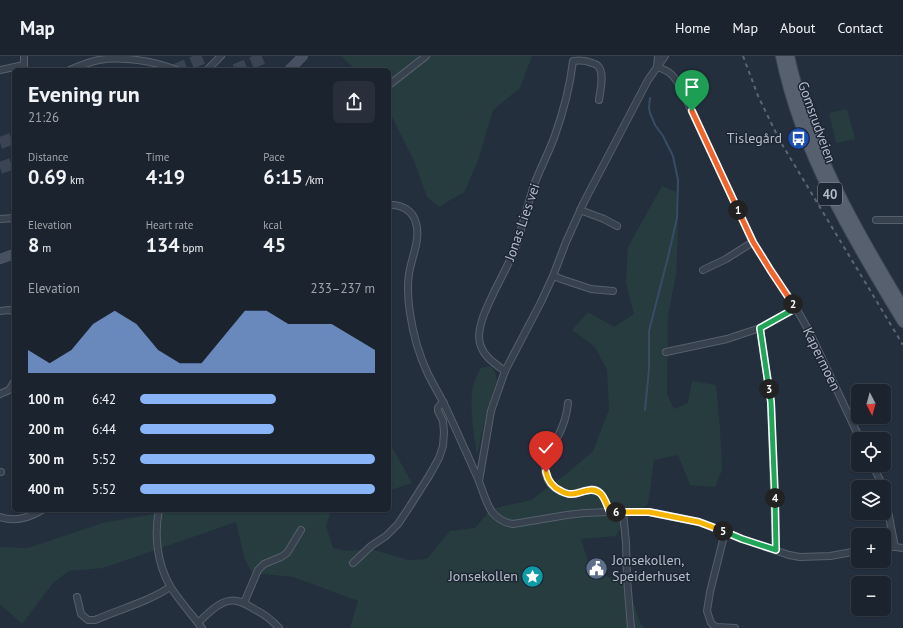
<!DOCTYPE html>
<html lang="en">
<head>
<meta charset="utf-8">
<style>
  :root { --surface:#1b232e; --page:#282f3a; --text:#f1f3f6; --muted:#a0a4aa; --line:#39404a; --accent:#8ab4f8 }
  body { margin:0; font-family:"PT Sans",sans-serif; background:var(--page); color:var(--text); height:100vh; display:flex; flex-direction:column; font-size:15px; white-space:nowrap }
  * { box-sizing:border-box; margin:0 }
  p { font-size:13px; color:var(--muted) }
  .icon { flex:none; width:22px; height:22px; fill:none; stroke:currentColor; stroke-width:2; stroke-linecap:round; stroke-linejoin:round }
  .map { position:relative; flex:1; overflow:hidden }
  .side { position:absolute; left:12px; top:12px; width:379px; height:444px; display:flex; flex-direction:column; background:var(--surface); border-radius:6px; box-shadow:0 1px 3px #0004,0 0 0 1px var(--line) }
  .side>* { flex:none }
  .needle { width:26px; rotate:174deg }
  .controls { position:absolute; left:851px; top:328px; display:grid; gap:8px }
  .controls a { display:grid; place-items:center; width:40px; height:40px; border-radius:6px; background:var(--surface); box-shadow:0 1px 3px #0004,0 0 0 1px var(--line); font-size:20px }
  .pin { position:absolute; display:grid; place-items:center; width:34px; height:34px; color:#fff; margin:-41px -17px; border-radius:50% 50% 50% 0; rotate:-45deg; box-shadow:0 0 4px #0007 }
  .pin .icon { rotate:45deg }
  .km { position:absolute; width:20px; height:20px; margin:-10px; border-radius:50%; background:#222; color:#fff; font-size:11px; line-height:20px; text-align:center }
  .round { display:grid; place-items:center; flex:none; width:42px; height:42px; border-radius:6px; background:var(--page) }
  .head { display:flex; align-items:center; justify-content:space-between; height:68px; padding:0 16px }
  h1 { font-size:22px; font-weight:700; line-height:30px }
  .stats { display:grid; grid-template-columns:repeat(3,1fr); gap:6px; height:68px; padding:4px 16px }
  .stats div { display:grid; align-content:center }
  .stats b { font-size:20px; font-weight:700 }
  .stats small { font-size:11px; font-weight:400 }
  .stats p { font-size:11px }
  .chart { height:112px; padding:8px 16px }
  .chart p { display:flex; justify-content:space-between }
  .chart svg { width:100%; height:72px; margin-top:4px; fill:var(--accent); opacity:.7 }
  ul { padding:0 16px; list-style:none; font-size:13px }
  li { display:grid; grid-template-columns:64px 48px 1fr; align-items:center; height:30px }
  li i { height:10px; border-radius:5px; background:var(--accent) }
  header { display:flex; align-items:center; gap:24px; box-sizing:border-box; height:56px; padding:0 20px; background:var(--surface); border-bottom:1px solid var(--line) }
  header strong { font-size:19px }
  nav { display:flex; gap:22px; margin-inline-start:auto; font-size:14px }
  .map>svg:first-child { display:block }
</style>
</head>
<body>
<header>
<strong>Map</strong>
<nav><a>Home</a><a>Map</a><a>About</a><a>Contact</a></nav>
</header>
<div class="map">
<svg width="903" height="572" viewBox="0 0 903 572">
  <rect width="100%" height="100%" fill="#242f3e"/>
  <g fill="#263c3f">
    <polygon points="341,0 532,0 520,32 493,54 479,102 464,137 462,137 439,151 427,141 415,107 389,55 389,14 356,14"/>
    <polygon points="847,53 855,83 836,87 829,57"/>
    <polygon points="662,130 676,136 678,176 676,218 668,260 667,338 674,353 688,347 692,325 716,329 720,372 722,414 715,431 690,429 678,399 654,404 648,448 624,465 616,480 581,483 590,512 628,531 641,569 644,570 644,572 350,572 358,545 293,521 264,518 254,521 244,501 236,466 103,512 69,515 53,527 22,568 0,548 0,491 28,492 102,467 178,454 331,454 326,470 333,492 347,495 371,493 408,504 427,503 450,475 475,472 491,453 531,444 565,419 593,395 609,354 607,314 595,291 572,274 588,256 614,271 634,258 626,227 628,191"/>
    <path d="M491,310C495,315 496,318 497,324L486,359L477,399C474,379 470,355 472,335C473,327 477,319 481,312Z"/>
    <polygon points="389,386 412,427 394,433 389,433"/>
  </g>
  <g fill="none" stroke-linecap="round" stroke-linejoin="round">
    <polyline stroke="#394c67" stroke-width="2" points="645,354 649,313 649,275 668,201 677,162 678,124 673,100 663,80 655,69 650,57 649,52 650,42"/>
    <g stroke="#3a4453" stroke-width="12" stroke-dasharray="12 6" stroke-linecap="butt">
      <polyline points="175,14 208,0"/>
      <polyline points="235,14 268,0"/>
      <polyline points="0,87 14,82"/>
      <polyline points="0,112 14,107"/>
    </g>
    <defs>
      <g id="street">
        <polyline points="24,0 24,14"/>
        <path d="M657,11C670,15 673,19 680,30L753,186L771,215L796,252L809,275L860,383"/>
        <polyline points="657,11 658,0"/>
        <polyline points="0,14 24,9"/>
        <path d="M70,14C79,10 89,6 99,4C121,0 156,5 176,14"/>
        <polyline points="207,14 221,0"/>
        <polyline points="389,29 426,0"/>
        <path d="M389,149C402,148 413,155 416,167C421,183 411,203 409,218C407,231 408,244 410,257C413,278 419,299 428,318C433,328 439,338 444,348C452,364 459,381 467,398C471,407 475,416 479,425C483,436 486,447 492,456C497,462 505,467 513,468L567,459L584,457L610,456H649L699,466L742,483L789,499L800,501L830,500L858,495"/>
        <polyline points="580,154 604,163 617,170"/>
        <polyline points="0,163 14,162"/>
        <polyline points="876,164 903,164"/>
        <polyline points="703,214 726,203 753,186"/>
        <polyline points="553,220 564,224 591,233 613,235"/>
        <polyline points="0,255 9,254 14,255"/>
        <polyline points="760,272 766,312 771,346 776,494"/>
        <polyline points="666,296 727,283 760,272 796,252"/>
        <path d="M505,315C492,306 479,297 479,280C480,263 489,247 496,232C503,218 510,205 516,191C519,183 520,175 523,167C526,155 530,142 534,129C540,113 548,98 554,82C563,57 570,31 573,5C580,4 585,4 592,7C593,7 597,9 598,10C605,17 600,35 599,44"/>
        <polyline points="0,338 9,334 14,326"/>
        <path d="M568,347C567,359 563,371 557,382C552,392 544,401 545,413C546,424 552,432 562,436C565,437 568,438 571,438C580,438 590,430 598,435C605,440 607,449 610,456"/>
        <polyline points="873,409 883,431"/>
        <polyline points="0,416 1,416"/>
        <polyline points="479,425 491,355 505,315 541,246 553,220 566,186 584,146 648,24 665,0"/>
        <polyline points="884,435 895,491"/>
        <path d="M159,454C154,479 157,507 170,530C178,543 192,559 202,572"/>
        <polyline points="623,456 626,487 627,522 631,572"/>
        <path d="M0,461C15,466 29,462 42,454"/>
        <polyline points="725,476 710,536 707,555 711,567 716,571 735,572"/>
        <polyline points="884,491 895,491 903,492"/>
        <polyline points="353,507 371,490 386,480 398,468 410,450 429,420 439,402 443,390 444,376 443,365 438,355 438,352 440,349 444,347"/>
        <path d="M77,541L81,558L88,564H95C120,553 148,546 170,531"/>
        <polyline points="244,547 258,514 264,508 281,501 287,497 301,474"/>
        <path d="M198,567C208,557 222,542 237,545C243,546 249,550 254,553C264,558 272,564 279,572"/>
      </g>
      <g id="secondary">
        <polyline points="289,14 303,0"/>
        <polyline points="0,203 14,198"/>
      </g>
      <g id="primary">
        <path d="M781,0C801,97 852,182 903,266"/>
        <path d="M789,0C809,91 855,172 903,251"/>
      </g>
    </defs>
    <use href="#street" stroke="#565f6c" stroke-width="8"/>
    <use href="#secondary" stroke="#565f6c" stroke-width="10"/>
    <use href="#primary" stroke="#414a57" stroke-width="12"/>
    <use href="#street" stroke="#38414e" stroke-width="6"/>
    <use href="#secondary" stroke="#465061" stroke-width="9"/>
    <use href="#primary" stroke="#56606e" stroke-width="10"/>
    <polyline stroke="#5a6575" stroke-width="2" stroke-dasharray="4 4" stroke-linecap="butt" points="743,0 758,40 780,85 903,289"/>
  </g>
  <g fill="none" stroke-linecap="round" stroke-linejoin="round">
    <defs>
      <polyline id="split-1" points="692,55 738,154"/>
      <polyline id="split-2" points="738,154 753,186 771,215 793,248"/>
      <polyline id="split-3" points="769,333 760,272 796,252 793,248"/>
      <polyline id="split-4" points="769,333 771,346 775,442"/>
      <polyline id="split-5" points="723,475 742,483 776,494 775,442"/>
      <polyline id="split-6" points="616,456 649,456 699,466 723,475"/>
      <path id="split-7" d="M546,416C548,425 552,431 561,435C563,436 567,438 570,438C580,439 590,429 600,437C605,441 607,450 610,456H616"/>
    </defs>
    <use href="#split-1" stroke="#fff" stroke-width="8"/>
    <use href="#split-2" stroke="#fff" stroke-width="8"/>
    <use href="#split-3" stroke="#fff" stroke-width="8"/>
    <use href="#split-4" stroke="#fff" stroke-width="8"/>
    <use href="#split-5" stroke="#fff" stroke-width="8"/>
    <use href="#split-6" stroke="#fff" stroke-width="8"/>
    <use href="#split-7" stroke="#fff" stroke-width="8"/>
    <use href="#split-1" stroke="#f0652b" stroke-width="5"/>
    <use href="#split-2" stroke="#f0652b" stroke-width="5"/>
    <use href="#split-3" stroke="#22a559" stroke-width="5"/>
    <use href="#split-4" stroke="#22a559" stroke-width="5"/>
    <use href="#split-5" stroke="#22a559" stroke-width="5"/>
    <use href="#split-6" stroke="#f5b400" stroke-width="5"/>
    <use href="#split-7" stroke="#f5b400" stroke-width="5"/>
  </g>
  <defs>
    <symbol id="bus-disc" viewBox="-11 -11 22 22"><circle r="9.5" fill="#1a4fb4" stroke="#1d2633"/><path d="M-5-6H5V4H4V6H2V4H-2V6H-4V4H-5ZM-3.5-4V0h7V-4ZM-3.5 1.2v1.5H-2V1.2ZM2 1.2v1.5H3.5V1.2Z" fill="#fff"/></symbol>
    <symbol id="civic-disc" viewBox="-11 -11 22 22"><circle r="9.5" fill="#5c6f8a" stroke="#1d2633"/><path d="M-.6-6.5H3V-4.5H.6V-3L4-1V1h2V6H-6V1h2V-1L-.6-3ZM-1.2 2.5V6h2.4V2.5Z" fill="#fff"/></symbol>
    <symbol id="sight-disc" viewBox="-11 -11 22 22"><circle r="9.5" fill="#0f9aa8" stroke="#1d2633"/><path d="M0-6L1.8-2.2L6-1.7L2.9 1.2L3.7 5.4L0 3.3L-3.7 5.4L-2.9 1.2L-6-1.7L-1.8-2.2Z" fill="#fff"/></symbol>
  </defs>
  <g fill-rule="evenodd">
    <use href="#bus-disc" x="786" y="70" width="25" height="25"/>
    <use href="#civic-disc" x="584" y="500" width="25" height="25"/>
    <use href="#sight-disc" x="520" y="508" width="25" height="25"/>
  </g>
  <g text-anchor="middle" stroke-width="3" stroke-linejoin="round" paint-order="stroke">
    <rect fill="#1d2633" stroke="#878f9c" stroke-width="1" x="818" y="127" width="24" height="22" rx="3"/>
    <g font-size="13" font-weight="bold" fill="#b4bcc9">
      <text x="830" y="143">40</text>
    </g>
    <g font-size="14" fill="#b4bcc9" stroke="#1d2633">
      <text transform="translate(817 66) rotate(70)" y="5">Gomsrudveien</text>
      <text transform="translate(522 166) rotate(-71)" y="5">Jonas Lies vei</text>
      <text transform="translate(822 303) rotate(64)" y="5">Kapermoen</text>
    </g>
    <g font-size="14" fill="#b4bcc9" stroke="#1d2633" text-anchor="end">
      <text x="782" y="87">Tislegård</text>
      <text x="612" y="509" text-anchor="start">Jonsekollen,<tspan x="612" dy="16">Speiderhuset</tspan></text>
      <text x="518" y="525">Jonsekollen</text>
    </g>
  </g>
</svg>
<div class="controls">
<a><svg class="needle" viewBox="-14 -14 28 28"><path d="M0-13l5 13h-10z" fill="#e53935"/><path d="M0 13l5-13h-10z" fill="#a0a4aa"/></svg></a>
<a><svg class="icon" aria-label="locate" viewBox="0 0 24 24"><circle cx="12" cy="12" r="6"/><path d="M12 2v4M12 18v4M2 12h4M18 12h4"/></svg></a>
<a><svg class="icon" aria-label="layers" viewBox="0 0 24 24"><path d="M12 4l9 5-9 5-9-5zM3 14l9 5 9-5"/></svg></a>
<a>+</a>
<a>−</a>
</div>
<div class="pin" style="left:692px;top:55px;background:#1e9e55"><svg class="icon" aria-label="arrive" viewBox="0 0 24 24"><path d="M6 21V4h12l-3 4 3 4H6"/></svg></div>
<div class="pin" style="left:546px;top:416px;background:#d93025"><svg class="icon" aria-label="check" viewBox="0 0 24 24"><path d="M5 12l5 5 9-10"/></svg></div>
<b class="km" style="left:738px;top:154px">1</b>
<b class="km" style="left:793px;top:248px">2</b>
<b class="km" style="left:769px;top:333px">3</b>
<b class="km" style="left:775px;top:442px">4</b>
<b class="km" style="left:723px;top:475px">5</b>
<b class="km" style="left:616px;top:456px">6</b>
<section class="side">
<div class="head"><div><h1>Evening run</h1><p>21:26</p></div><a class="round"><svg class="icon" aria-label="share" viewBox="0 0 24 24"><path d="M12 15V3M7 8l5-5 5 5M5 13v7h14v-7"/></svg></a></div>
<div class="stats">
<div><p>Distance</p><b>0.69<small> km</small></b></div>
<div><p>Time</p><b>4:19</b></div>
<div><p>Pace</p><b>6:15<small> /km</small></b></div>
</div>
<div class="stats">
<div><p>Elevation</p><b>8<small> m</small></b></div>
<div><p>Heart rate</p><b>134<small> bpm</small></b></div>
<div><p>kcal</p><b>45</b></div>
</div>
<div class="chart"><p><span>Elevation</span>233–237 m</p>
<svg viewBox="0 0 160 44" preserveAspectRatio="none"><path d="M0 44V30L10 38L20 30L30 14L40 6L50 14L60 30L70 38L80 38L90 22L100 6L110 6L120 14L130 14L140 14L150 22L160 30V44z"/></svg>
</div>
<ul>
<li><b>100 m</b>6:42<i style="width:58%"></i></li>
<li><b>200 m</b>6:44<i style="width:57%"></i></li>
<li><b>300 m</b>5:52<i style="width:100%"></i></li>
<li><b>400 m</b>5:52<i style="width:100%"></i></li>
</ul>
</section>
</div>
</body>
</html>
